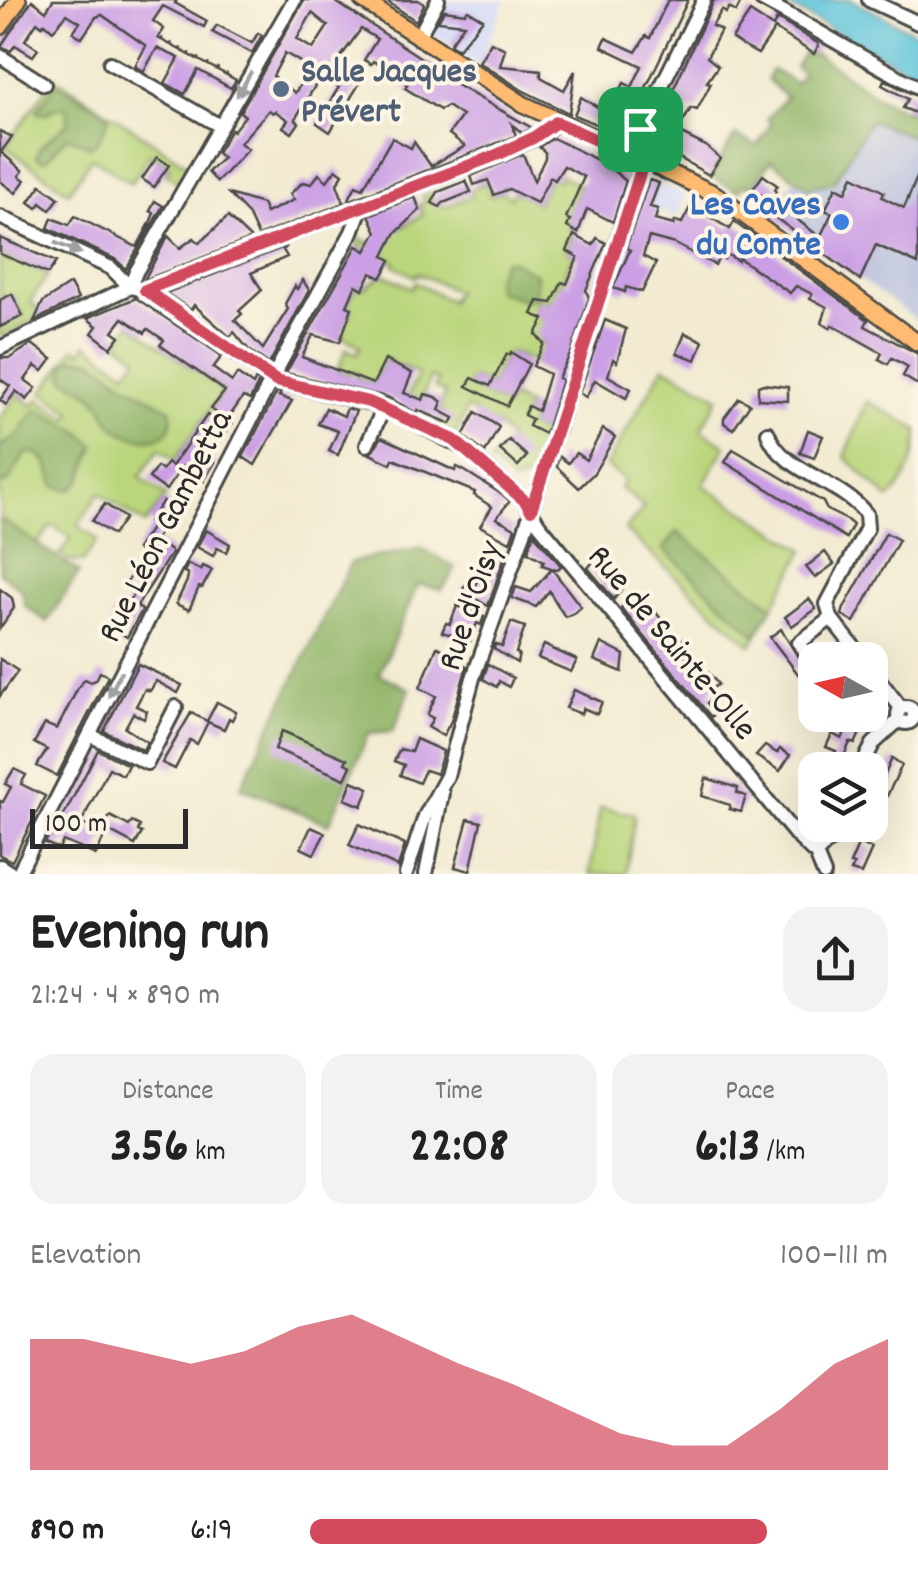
<!DOCTYPE html>
<html lang="en">
<head>
<meta charset="utf-8">
<style>
  :root { --surface:#fff; --page:#f2f2f2; --text:#222; --muted:#767676; --accent:#d1495b }
  body { margin:0; font-family:Dekko,sans-serif; background:var(--page); color:var(--text); height:100vh; display:flex; flex-direction:column; font-size:38px; white-space:nowrap }
  * { box-sizing:border-box; margin:0 }
  p { font-size:32px; color:var(--muted) }
  .icon { flex:none; width:55px; height:55px; fill:none; stroke:currentColor; stroke-width:2; stroke-linecap:round; stroke-linejoin:round }
  .map { position:relative; height:874px; overflow:hidden }
  .sheet { display:flex; flex-direction:column; background:var(--surface); flex:1 }
  .sheet>* { flex:none }
  .needle { width:65px; rotate:278deg }
  .tools { position:absolute; left:798px; top:642px; display:grid; gap:20px }
  .tools a { display:grid; place-items:center; width:90px; height:90px; border-radius:20px; background:var(--surface); box-shadow:0 10px 40px #0002; font-size:50px }
  .scale { position:absolute; left:30px; bottom:25px; width:158px; box-sizing:border-box; padding-left:10px; border:5px solid #2b2b2b; border-top:0; font-size:28px; line-height:35px; white-space:nowrap; color:#2b2b2b; -webkit-text-stroke:8px #fcf5e5; paint-order:stroke }
  .pin { position:absolute; display:grid; place-items:center; width:85px; height:85px; color:#fff; margin:-42px; border-radius:20px; box-shadow:0 5px 15px #0006 }
  .round { display:grid; place-items:center; flex:none; width:105px; height:105px; border-radius:30px; background:var(--page) }
  .summary { display:flex; align-items:center; justify-content:space-between; height:170px; padding:0 30px }
  h1 { font-size:55px; font-weight:700; line-height:75px }
  .stats { display:grid; grid-template-columns:repeat(3,1fr); gap:15px; height:170px; padding:10px 30px }
  .stats div { display:grid; align-content:center; border-radius:25px; background:var(--page); text-align:center }
  .stats b { font-size:50px; font-weight:700 }
  .stats small { font-size:28px; font-weight:400 }
  .stats p { font-size:28px }
  .chart { height:280px; padding:20px 30px }
  .chart p { display:flex; justify-content:space-between }
  .chart svg { width:100%; height:180px; margin-top:10px; fill:var(--accent); opacity:.7 }
  ul { padding:0 30px; list-style:none; font-size:32px }
  li { display:grid; grid-template-columns:160px 120px 1fr; align-items:center; height:75px }
  li i { height:25px; border-radius:12px; background:var(--accent) }
  .map>svg:first-child { display:block }
</style>
</head>
<body>
<div class="map">
<svg width="918" height="874" viewBox="0 0 918 874">
  <rect width="100%" height="100%" fill="#fcf5e5"/>
  <filter id="ink" filterUnits="userSpaceOnUse"><feTurbulence type="fractalNoise" baseFrequency=".01" numOctaves="2"/><feDisplacementMap in="SourceGraphic" scale="20" xChannelSelector="R" yChannelSelector="G"/><feConvolveMatrix kernelMatrix="1 2 1 2 8 2 1 2 1" color-interpolation-filters="sRGB"/></filter>
  <filter id="wash" filterUnits="userSpaceOnUse"><feTurbulence type="fractalNoise" baseFrequency=".0048" numOctaves="4" result="noise"/><feDisplacementMap in="SourceGraphic" scale="40" xChannelSelector="R" yChannelSelector="G"/><feGaussianBlur stdDeviation="2.25" result="paint"/><feColorMatrix in="noise" values="0 0 0 0 0 0 0 0 0 0 0 0 0 0 0 0 0 1.4 0 .05"/><feComposite in="paint" operator="in"/></filter>
  <g filter="url(#wash)">
    <rect width="100%" height="100%" fill="#f2ebd1"/>
    <g fill="#d1d9f9">
      <polygon points="442,0 506,0 478,64 428,30"/>
      <polygon points="649,180 685,194 678,216 638,203 645,182"/>
    </g>
    <polygon fill="#bbc3de" points="870,119 918,139 918,321 777,219 786,206 786,191 795,178 809,188 843,169"/>
    <g fill="#bad57b" stroke="#728053" stroke-width="2.5">
      <polygon points="55,77 189,166 179,183 166,174 170,166 151,153 131,183 92,157 69,192 5,147"/>
      <polygon points="561,175 580,185 567,217 570,220 567,227 572,230 567,251 573,254 562,285 558,284 549,302 538,297 533,314 555,324 540,342 544,344 540,365 512,352 506,354 490,386 473,378 467,385 506,406 512,398 528,406 524,414 532,419 529,426 545,434 530,478 513,483 490,462 509,440 499,427 467,408 456,436 438,427 444,413 439,410 445,393 435,388 438,380 430,377 422,400 408,396 418,374 398,365 392,379 385,376 392,362 386,359 373,384 356,377 358,373 352,371 349,375 338,370 346,349 357,354 361,346 342,337 341,333 352,309 347,306 356,286 363,289 383,274 412,288 415,282 450,301 456,291 417,273 415,277 394,265 395,262 390,259 388,262 357,246 361,239 385,251 386,223 400,229 423,214 419,205 425,202 422,196 430,192 433,203 444,207 472,196 469,190 486,183 491,196 502,192 511,197 514,191 537,203 550,177 558,181"/>
      <polygon points="0,254 48,274 30,302 41,311 38,315 41,318 0,337 0,328 23,315 12,295 0,298"/>
      <polygon points="130,324 223,391 175,460 159,449 140,477 166,496 145,524 99,493 78,526 98,540 83,562 69,561 60,554 71,538 52,525 37,544 0,519 0,418 17,394 33,406 39,399 69,419 72,412 43,392 75,348 81,352 87,344 126,372 138,357 118,342"/>
      <polygon points="664,366 719,397 701,430 726,446 703,485 805,550 751,645 625,530 644,507 620,488 625,481 606,466"/>
      <path d="M867,401L918,430C918,453 906,485 889,499L845,457Z"/>
      <polygon points="600,808 635,814 626,874 590,874"/>
    </g>
    <g fill="#93b66b" stroke="#5f704b" stroke-width="2.5">
      <polygon points="804,53 819,56 879,98 918,116 918,139 870,120 834,182 809,188 771,161 751,188 745,184 738,191 711,177 735,135 757,146 771,124 767,119 786,97 767,79 772,70 795,83 803,73 795,67"/>
      <path d="M57,83L104,111L109,118L99,139L91,147L67,136L47,159L41,160L36,156L41,146L68,123V109C55,103 52,114 40,114L37,111Z"/>
      <path d="M510,260L536,274L535,297L524,300L496,290C493,281 499,270 503,261Z"/>
      <path d="M73,358L94,360L124,383L170,409C181,445 136,444 116,428C105,420 104,404 93,395C84,389 74,385 65,378L64,366Z"/>
      <path d="M42,410C60,425 81,427 95,446L81,481L70,490L55,486L47,462L36,453H26L7,483L0,484V447L19,434L34,412Z"/>
      <polygon points="0,519 79,572 47,622 25,606 22,590 0,573"/>
      <polygon points="677,532 773,606 756,635 663,549"/>
      <polygon points="421,548 456,568 442,590 418,584 379,674 410,689 393,731 369,733 329,824 241,787 351,562"/>
    </g>
    <polygon fill="#5fc5dc" stroke="#457884" stroke-width="2.5" points="776,0 852,0 918,34 918,75"/>
    <g id="blocks">
      <g fill="#cb9fe5" fill-rule="evenodd">
        <polygon points="32,0 46,11 53,0 177,0 175,3 207,21 204,27 163,6 153,21 164,29 158,38 236,80 231,88 198,70 185,94 165,83 179,58 157,48 144,71 135,66 146,46 102,15 96,17 82,38 73,32 80,22 67,14 53,30 45,23 42,26 37,22 25,40 38,49 33,56 15,45 11,51 1,46"/>
        <path d="M304,0H333L450,77L448,80L532,128L522,133L512,124L516,136L348,201L356,185L363,188L392,138L411,148L414,142L431,166L465,146L449,134L462,116L447,106L440,110L405,88L408,83L406,78L385,64L383,66L373,61L371,64L364,60L377,39L361,29L335,65L361,81L330,132L317,123L339,87L321,76L295,119L299,123L292,133L283,127L288,120L275,111L273,113L269,110L240,143L248,149L217,182L208,172L223,158L217,153L231,129L233,131L245,116L240,112ZM312,13L328,26L313,49L297,39ZM285,53L310,68L295,93L273,76Z"/>
        <polygon points="385,0 418,0 424,4 416,21"/>
        <polygon points="668,0 688,0 630,121 605,128 574,115 581,97 609,114 624,83 632,87 642,66 602,47 606,38 636,52 646,36 650,38"/>
        <polygon points="714,0 742,0 736,12 729,8 726,13 722,10 712,26 721,30 707,57 718,66 707,82 711,83 697,110 691,108 677,132 706,146 720,158 709,175 664,149 651,138"/>
        <polygon points="444,10 465,13 468,10 483,19 458,49 450,44 464,24 438,21"/>
        <polygon points="750,12 773,27 777,19 819,44 814,54 775,29 758,54 741,45 732,39"/>
        <polygon points="217,25 252,43 258,33 262,35 252,53 212,32"/>
        <polygon points="491,42 505,49 500,66 541,70 541,77 564,90 575,71 569,113 522,90 479,62"/>
        <polygon points="884,80 918,97 918,114 903,108 908,99 882,85"/>
        <polygon points="0,131 12,137 1,152 23,171 19,176 25,180 16,193 0,181"/>
        <polygon points="553,138 605,164 626,181 613,222 587,209 578,233 567,227 570,220 566,218 584,177 564,166 555,180 550,177 537,203 509,189 494,195 488,180 474,185 471,176 523,154 534,181 545,158 545,152 539,147"/>
        <polygon points="157,157 169,165 154,187 142,179"/>
        <polygon points="336,169 343,174 337,184 344,203 258,236 248,214 229,194 262,204 266,213 294,200 290,194 303,182 311,184 319,174 327,181"/>
        <polygon points="763,175 778,186 775,189 778,205 820,237 832,213 825,210 836,187 846,192 853,176 884,192 882,197 904,208 918,175 918,264 876,245 860,280 765,210 771,202 753,189"/>
        <polygon points="649,180 659,183 650,207 658,209 655,220 674,225 675,221 682,223 691,206 730,229 734,222 868,320 865,326 918,354 918,385 903,376 908,367 892,358 888,364 879,359 882,353 832,325 830,328 822,323 827,307 810,298 812,294 796,286 790,293 739,258 738,261 726,254 724,259 720,256 715,265 675,244 649,237 643,256 656,263 642,292 626,287 625,292 613,288 630,250 626,248"/>
        <polygon points="466,181 471,192 443,203 440,207 432,203 438,192"/>
        <polygon points="41,185 59,198 50,210 41,203 37,208 29,202"/>
        <polygon points="415,197 420,210 395,234 384,256 391,260 381,278 371,273 363,289 356,285 347,306 352,308 340,342 313,335 302,357 373,384 385,360 412,373 404,393 423,400 425,394 436,397 442,402 439,410 454,418 451,424 418,410 417,413 387,397 286,373 357,246 366,251 377,232 369,215"/>
        <polygon points="155,201 163,206 126,269 115,259 48,228 52,218 69,225 75,216 137,247 150,223 154,213 150,211"/>
        <polygon points="228,217 251,239 144,280 168,236 180,248 194,238 199,243"/>
        <polygon points="574,235 593,245 597,238 606,243 586,290 589,298 572,351 558,378 562,380 545,434 529,426 532,419 524,415 528,406 538,411 549,374 533,366 544,344 536,334 544,319 532,314 538,301 552,303 562,282 567,284 578,257 567,251"/>
        <polygon points="0,238 26,249 56,262 48,274 0,254"/>
        <polygon points="287,246 283,250 287,257 251,273 262,290 239,311 242,314 235,320 263,349 288,309 285,304 295,286 297,289 303,280 309,290 269,364 249,350 234,332 230,337 194,305 191,310 166,293"/>
        <polygon points="70,284 78,299 34,321 43,302"/>
        <polygon points="12,294 23,316 0,327 0,300"/>
        <polygon points="136,298 222,356 213,368 232,382 237,374 253,385 256,379 259,382 250,400 243,397 227,420 224,418 232,424 220,440 209,432 221,416 211,409 225,391 160,345 164,340 148,329 145,333 123,318 113,331 120,336 111,348 92,333 97,326 87,318"/>
        <polygon points="605,320 626,329 617,362 613,359 608,376 631,389 626,398 595,380 586,397 579,393"/>
        <polygon points="685,333 703,341 696,360 677,353"/>
        <polygon points="32,344 52,359 43,371 35,366 25,380 36,388 27,400 16,391 6,405 0,400 10,386 0,379 0,358 10,358"/>
        <polygon points="511,352 529,364 507,406 467,386 472,378 490,386 507,354 510,355"/>
        <polygon points="763,384 788,387 788,401 758,399 758,386"/>
        <polygon points="277,392 281,392 279,396 292,401 255,465 243,457"/>
        <polygon points="739,398 750,404 733,429 724,423 724,418"/>
        <polygon points="326,408 344,416 347,408 356,411 338,455 329,451 338,431 318,424"/>
        <polygon points="476,412 499,427 485,453 463,436"/>
        <polygon points="207,415 213,419 194,447 215,462 204,481 183,466 166,490 149,478 157,467 162,470 167,463 172,466"/>
        <polygon points="603,429 615,437 594,473 579,488 556,466 559,456 568,463 576,453 586,460"/>
        <polygon points="808,430 823,436 814,458 800,453"/>
        <polygon points="382,437 455,471 457,467 465,471 503,495 510,501 496,518 515,528 510,542 480,526 492,507 474,495 475,492 393,459 391,464 370,454"/>
        <polygon points="509,440 527,456 518,466 500,450"/>
        <polygon points="733,449 823,502 827,510 847,520 853,525 846,538 725,462"/>
        <polygon points="163,501 175,509 155,540 172,552 137,606 142,610 127,637 109,627 112,616 119,606 123,609 134,594 124,587 143,556 137,549 154,524 149,521"/>
        <polygon points="105,504 125,518 113,535 92,521"/>
        <polygon points="206,530 230,544 226,552 217,548 213,556 197,547"/>
        <polygon points="886,533 899,540 854,622 842,615 844,608"/>
        <polygon points="534,534 561,566 557,570 542,565 544,561 528,552"/>
        <polygon points="495,550 506,553 488,606 462,591 466,584 475,589 482,565 490,567"/>
        <polygon points="825,552 834,564 815,578 806,567"/>
        <polygon points="600,553 608,560 604,564 626,584 614,599 588,568"/>
        <polygon points="188,564 201,570 203,566 212,570 202,588 199,587 189,610 176,604 187,581 188,574 184,572"/>
        <polygon points="552,569 581,607 574,613 565,617 549,591 536,607 512,598 516,587 531,592"/>
        <polygon points="0,589 12,598 14,608 0,628"/>
        <polygon points="809,599 816,609 792,626 785,617"/>
        <polygon points="629,600 644,618 654,610 679,642 683,639 690,648 683,654 702,678 708,672 718,684 709,691 714,697 707,703 715,713 711,717 621,608"/>
        <polygon points="457,606 484,616 481,625 477,623 470,641 442,632 446,623 450,624"/>
        <polygon points="511,622 525,627 516,653 519,654 517,663 494,649 495,644 502,647"/>
        <polygon points="781,629 807,672 815,676 815,682 808,687 770,637"/>
        <polygon points="601,643 624,655 622,672 594,660"/>
        <polygon points="544,645 577,660 571,672 538,658"/>
        <polygon points="437,647 453,654 451,660 467,666 451,721 443,736 428,727 433,718 427,715 436,696 420,688"/>
        <polygon points="0,659 18,671 0,696"/>
        <polygon points="138,664 182,685 178,693 156,681 150,691 145,689 136,706 147,711 144,719 133,713 125,728 147,742 143,750 104,731"/>
        <polygon points="488,664 513,678 509,687 499,681 497,687 483,679"/>
        <polygon points="100,672 108,676 57,776 37,766 47,750 34,743 45,724 57,729 78,688 85,679 91,682 96,680"/>
        <polygon points="574,690 602,702 597,714 583,708 581,714 566,708"/>
        <polygon points="217,702 236,712 232,720 229,718 224,729 208,722 197,744 190,740 175,769 162,763 191,713 207,721"/>
        <polygon points="848,725 861,731 855,744 850,742 842,761 847,763 844,770 828,770 836,751 826,747 832,734 842,739"/>
        <polygon points="282,731 347,759 345,763 351,766 345,779 275,749"/>
        <polygon points="416,739 443,751 437,774 425,770 419,783 400,775 404,765 394,761 400,749 411,752"/>
        <polygon points="765,746 777,753 780,749 790,755 780,771 756,756"/>
        <polygon points="98,750 128,765 123,775 109,768 81,823 105,835 96,855 63,841 59,849 45,843 49,835 53,836"/>
        <polygon points="892,758 902,765 875,821 884,825 879,835 860,842 870,825 870,810"/>
        <polygon points="14,769 26,775 21,784 45,796 12,861 0,855 0,801 3,802 11,787 5,784"/>
        <polygon points="706,778 738,788 737,793 746,796 741,812 729,809 730,805 702,796"/>
        <polygon points="352,781 369,788 362,806 345,799"/>
        <polygon points="110,816 129,826 132,822 140,826 138,831 142,833 135,845 103,828"/>
        <polygon points="468,819 481,822 470,871 455,867"/>
        <polygon points="359,824 405,845 398,867 349,845"/>
        <polygon points="311,827 325,833 314,854 301,848"/>
        <polygon points="859,843 872,849 861,874 851,871 854,865 850,864"/>
      </g>
    </g>
  </g>
  <g filter="url(#ink)">
    <use href="#blocks" fill-opacity="0" stroke="#494844" stroke-width="2.5"/>
    <g fill="none" stroke-linecap="round" stroke-linejoin="round">
      <defs>
        <g id="minor">
          <path d="M762,0C815,28 864,60 918,87"/>
          <polyline points="869,0 918,23"/>
          <polyline points="418,38 438,0"/>
          <polyline points="0,56 44,84"/>
          <polyline points="110,63 220,126"/>
          <polyline points="599,140 640,129"/>
          <polyline points="628,154 704,0"/>
          <polyline points="0,217 111,268 130,287"/>
          <polyline points="130,287 136,272 294,0"/>
          <polyline points="145,290 276,381 384,407 464,448 525,501 538,523 796,835 813,852"/>
          <polyline points="0,348 130,287 145,290 499,154 533,139 557,123"/>
          <path d="M768,433C779,470 842,482 866,514L867,528L827,604L831,618L864,660"/>
          <polyline points="367,445 384,407"/>
          <polyline points="815,666 799,643 831,618"/>
          <polyline points="870,668 901,708"/>
          <circle cx="906" cy="715" r="8"/>
          <polyline points="90,735 147,763 176,707"/>
          <polyline points="860,770 873,744 899,720"/>
          <polyline points="818,852 829,841 836,825"/>
          <polyline points="818,859 824,874"/>
          <polyline points="0,866 11,873"/>
          <polyline points="20,870 275,373 352,232 361,208"/>
          <polyline points="406,874 425,816 447,776 473,678 523,536 643,161"/>
          <polyline points="426,874 442,793"/>
        </g>
        <g id="major">
          <polyline points="362,0 523,104 715,194 918,343"/>
          <polyline points="0,27 18,0"/>
        </g>
      </defs>
      <use href="#minor" stroke="#494844" stroke-width="18"/>
      <use href="#major" stroke="#494844" stroke-width="20"/>
      <g stroke="#494844" stroke-width="2.5" stroke-dasharray="2.5 8" stroke-linecap="butt">
        <polyline points="161,38 234,77"/>
        <polyline points="0,302 3,309 0,311"/>
      </g>
      <use href="#minor" stroke="#fff" stroke-width="12"/>
      <use href="#major" stroke="#febb71" stroke-width="15"/>
    </g>
    <defs><path id="oneway-solid" d="M-6-.8H1V-3.2L6.5 0L1 3.2V.8H-6Z" transform="scale(2.5)"/></defs>
    <g fill="#a0a0a0">
      <use href="#oneway-solid" transform="translate(244 84) rotate(120)"/>
      <use href="#oneway-solid" transform="translate(68 248) rotate(22)"/>
      <use href="#oneway-solid" transform="translate(115 684) rotate(117)"/>
    </g>
  </g>
  <g fill="none" stroke-linecap="round" stroke-linejoin="round" filter="url(#ink)">
    <defs>
      <polygon id="route" points="556,122 596,140 640,129 628,154 644,161 531,510 525,501 454,440 369,402 276,381 145,290 499,154 533,138"/>
    </defs>
    <use href="#route" stroke="#fff" stroke-width="20"/>
    <use href="#route" stroke="#d1495b" stroke-width="12"/>
  </g>
  <circle fill="#5c6f8a" stroke="#fcf5e5" stroke-width="4" cx="281" cy="89" r="10"/>
  <circle fill="#3f7fe0" stroke="#fcf5e5" stroke-width="4" cx="841" cy="222" r="10"/>
  <g text-anchor="middle" stroke-width="8" stroke-linejoin="round" paint-order="stroke">
    <g font-size="35" font-weight="bold" fill="#4e5e75" stroke="#fcf5e5" text-anchor="start">
      <text x="301" y="81">Salle Jacques<tspan x="301" dy="40">Prévert</tspan></text>
    </g>
    <g font-size="35" font-weight="bold" fill="#366cbe" stroke="#fcf5e5" text-anchor="end">
      <text x="821" y="214">Les Caves<tspan x="821" dy="40">du Comte</tspan></text>
    </g>
    <g font-size="35" fill="#2b2b2b" stroke="#fcf5e5">
      <text transform="translate(163 525) rotate(-63)" y="12">Rue Léon Gambetta</text>
      <text transform="translate(468 605) rotate(-71)" y="12">Rue d'Oisy</text>
      <text transform="translate(674 641) rotate(50)" y="12">Rue de Sainte-Olle</text>
    </g>
  </g>
</svg>
<div class="tools">
<a><svg class="needle" viewBox="-14 -14 28 28"><path d="M0-13l5 13h-10z" fill="#e53935"/><path d="M0 13l5-13h-10z" fill="#767676"/></svg></a>
<a><svg class="icon" aria-label="layers" viewBox="0 0 24 24"><path d="M12 4l9 5-9 5-9-5zM3 14l9 5 9-5"/></svg></a>
</div>
<div class="scale">100 m</div>
<div class="pin" style="left:640px;top:129px;background:#1e9e55"><svg class="icon" aria-label="arrive" viewBox="0 0 24 24"><path d="M6 21V4h12l-3 4 3 4H6"/></svg></div>
</div>
<section class="sheet">
<div class="summary"><div><h1>Evening run</h1><p>21:24 · 4 × 890 m</p></div><a class="round"><svg class="icon" aria-label="share" viewBox="0 0 24 24"><path d="M12 15V3M7 8l5-5 5 5M5 13v7h14v-7"/></svg></a></div>
<div class="stats">
<div><p>Distance</p><b>3.56<small> km</small></b></div>
<div><p>Time</p><b>22:08</b></div>
<div><p>Pace</p><b>6:13<small> /km</small></b></div>
</div>
<div class="chart"><p><span>Elevation</span>100–111 m</p>
<svg viewBox="0 0 160 44" preserveAspectRatio="none"><path d="M0 44V12L10 12L20 15L30 18L40 15L50 9L60 6L70 12L80 18L90 23L100 29L110 35L120 38L130 38L140 29L150 18L160 12V44z"/></svg>
</div>
<ul>
<li><b>890 m</b>6:19<i style="width:79%"></i></li>
</ul>
</section>
</body>
</html>
